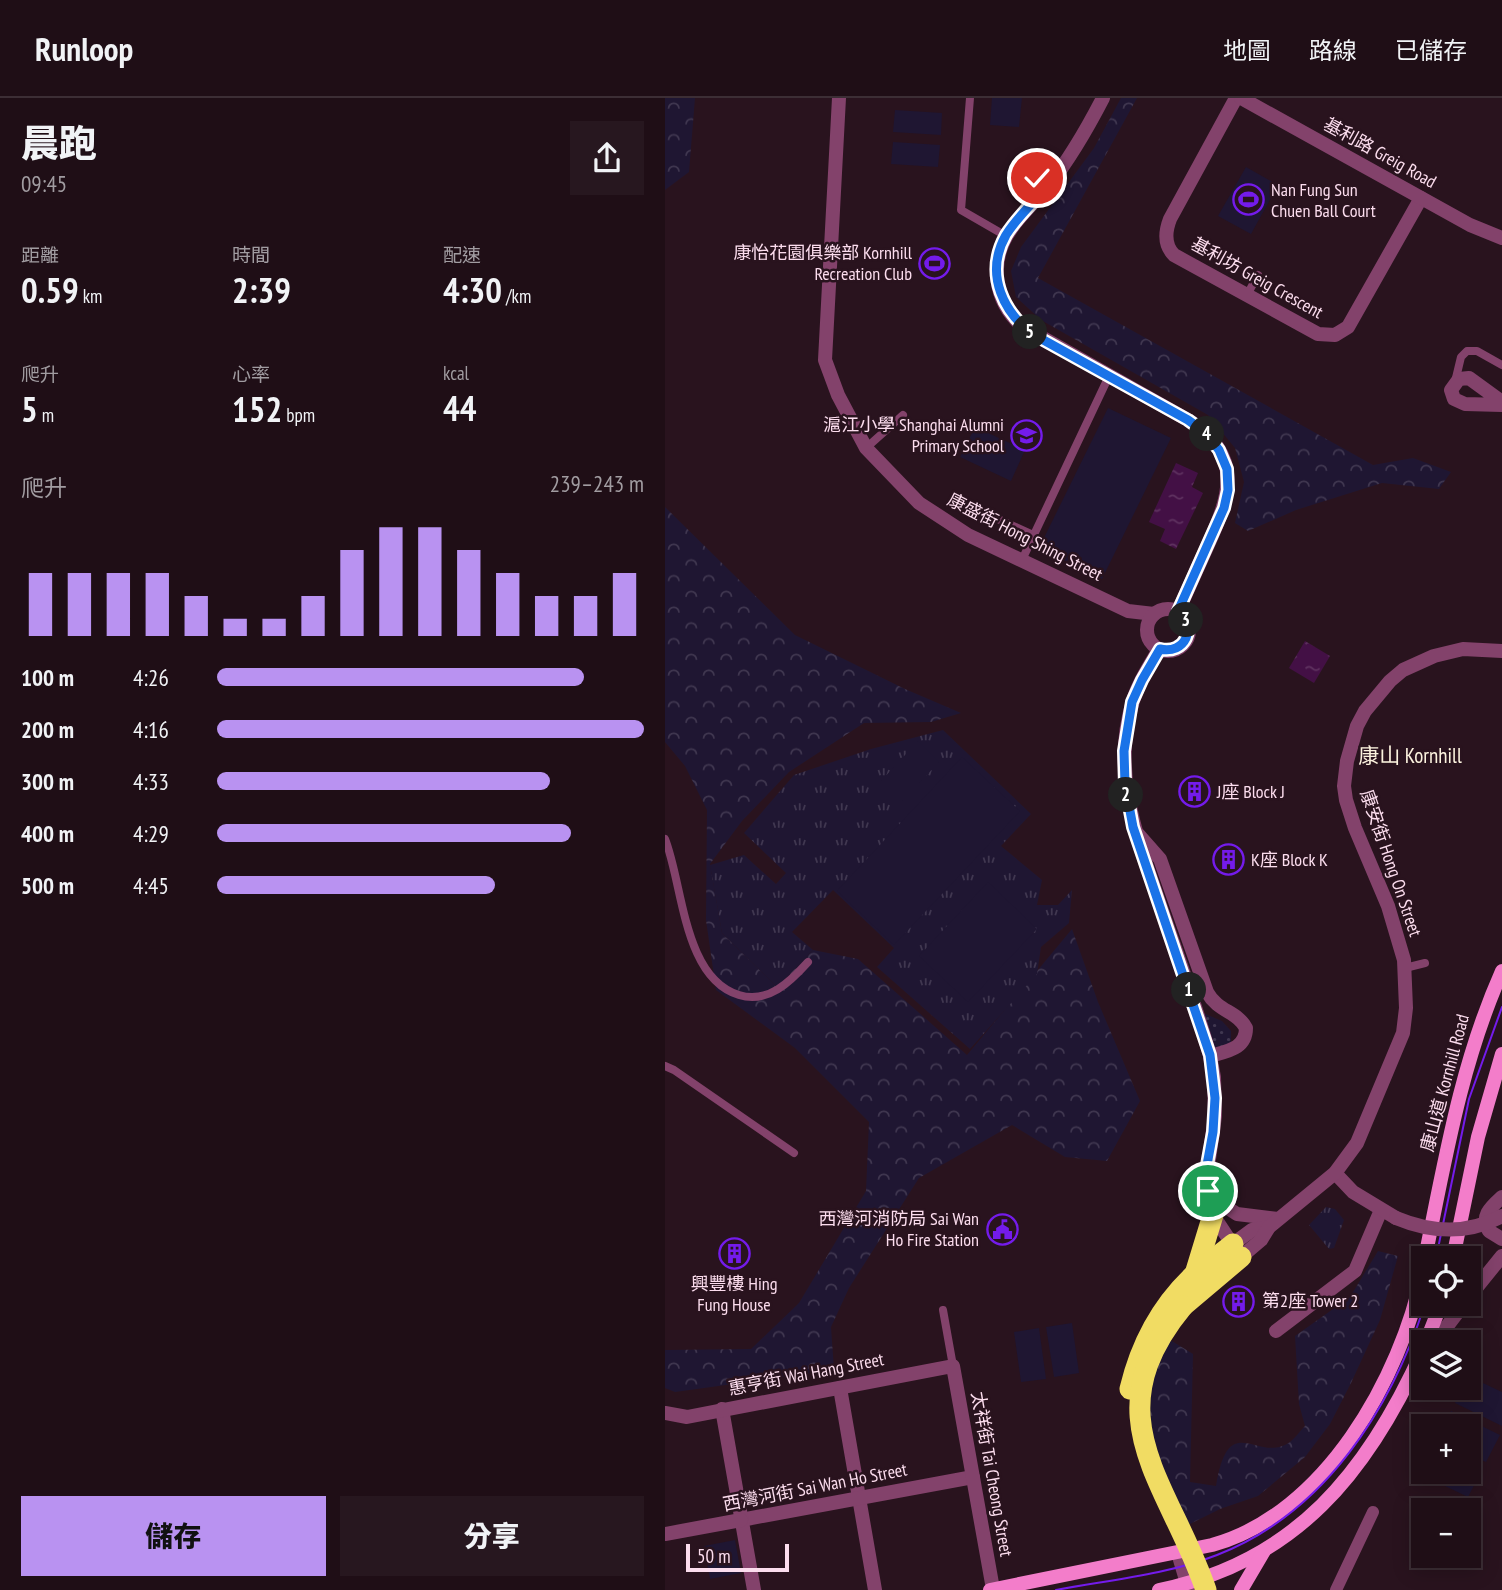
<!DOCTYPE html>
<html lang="zh-TW">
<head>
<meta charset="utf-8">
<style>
  :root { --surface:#1f0e16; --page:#27171f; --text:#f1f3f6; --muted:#a19ca1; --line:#3c2e35; --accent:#b992f1 }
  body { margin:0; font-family:"PT Sans Narrow","Noto Sans TC",sans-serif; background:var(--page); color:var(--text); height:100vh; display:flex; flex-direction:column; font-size:26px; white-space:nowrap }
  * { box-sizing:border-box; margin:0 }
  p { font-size:23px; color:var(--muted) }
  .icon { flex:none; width:38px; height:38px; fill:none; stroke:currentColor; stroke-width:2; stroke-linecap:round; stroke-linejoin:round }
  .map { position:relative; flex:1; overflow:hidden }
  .panel { display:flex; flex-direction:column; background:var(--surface); width:665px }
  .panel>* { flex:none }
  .controls { position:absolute; left:746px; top:1148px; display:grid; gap:14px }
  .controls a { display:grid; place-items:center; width:70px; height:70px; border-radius:0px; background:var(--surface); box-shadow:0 4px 18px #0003,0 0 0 2px var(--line); font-size:35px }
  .scale { position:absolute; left:21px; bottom:18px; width:103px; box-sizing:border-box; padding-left:7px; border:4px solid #fcddee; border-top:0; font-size:19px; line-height:24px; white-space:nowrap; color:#fcddee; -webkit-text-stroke:5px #29131e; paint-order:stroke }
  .pin { position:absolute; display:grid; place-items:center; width:60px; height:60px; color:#fff; margin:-30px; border:4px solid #fff; border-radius:50%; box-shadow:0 2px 7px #0007 }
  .km { position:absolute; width:35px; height:35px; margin:-18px; border-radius:50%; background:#222; color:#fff; font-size:19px; line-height:35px; text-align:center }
  .round { display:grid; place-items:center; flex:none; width:74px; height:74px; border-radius:0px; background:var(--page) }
  .overview { display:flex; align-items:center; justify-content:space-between; height:119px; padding:0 21px }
  h1 { font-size:38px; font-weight:800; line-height:52px }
  .stats { display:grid; grid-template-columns:repeat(3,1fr); gap:10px; height:119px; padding:7px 21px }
  .stats div { display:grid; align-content:center }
  .stats b { font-size:35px; font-weight:800 }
  .stats small { font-size:19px; font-weight:400 }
  .stats p { font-size:19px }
  .chart { height:196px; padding:14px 21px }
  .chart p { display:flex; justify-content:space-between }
  .chart svg { width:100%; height:126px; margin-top:7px; stroke:var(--accent); stroke-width:6 }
  .cta { display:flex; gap:14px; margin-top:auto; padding:14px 21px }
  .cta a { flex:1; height:80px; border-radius:0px; background:var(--accent); color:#111; font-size:28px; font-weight:800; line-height:80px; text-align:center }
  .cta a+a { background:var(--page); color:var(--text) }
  ul { padding:0 21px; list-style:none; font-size:23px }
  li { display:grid; grid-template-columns:112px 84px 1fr; align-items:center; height:52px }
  li i { height:18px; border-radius:9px; background:var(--accent) }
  header { display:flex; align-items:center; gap:42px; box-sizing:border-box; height:98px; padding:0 35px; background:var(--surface); border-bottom:2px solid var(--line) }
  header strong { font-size:33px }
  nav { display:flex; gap:38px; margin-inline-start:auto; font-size:24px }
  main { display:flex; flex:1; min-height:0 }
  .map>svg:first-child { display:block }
</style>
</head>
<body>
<header>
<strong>Runloop</strong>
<nav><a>地圖</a><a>路線</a><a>已儲存</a></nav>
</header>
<main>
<section class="panel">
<div class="overview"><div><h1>晨跑</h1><p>09:45</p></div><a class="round"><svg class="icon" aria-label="share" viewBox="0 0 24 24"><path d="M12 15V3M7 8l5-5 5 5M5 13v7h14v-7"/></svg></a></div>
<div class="stats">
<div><p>距離</p><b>0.59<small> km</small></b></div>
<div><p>時間</p><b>2:39</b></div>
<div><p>配速</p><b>4:30<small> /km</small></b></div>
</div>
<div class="stats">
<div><p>爬升</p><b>5<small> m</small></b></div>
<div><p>心率</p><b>152<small> bpm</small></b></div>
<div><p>kcal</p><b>44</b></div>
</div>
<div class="chart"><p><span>爬升</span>239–243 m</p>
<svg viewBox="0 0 160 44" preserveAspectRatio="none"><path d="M5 44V22M15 44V22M25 44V22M35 44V22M45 44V30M55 44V38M65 44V38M75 44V30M85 44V14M95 44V6M105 44V6M115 44V14M125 44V22M135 44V30M145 44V30M155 44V22"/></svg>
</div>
<ul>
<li><b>100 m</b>4:26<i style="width:86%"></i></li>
<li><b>200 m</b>4:16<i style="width:100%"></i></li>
<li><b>300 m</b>4:33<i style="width:78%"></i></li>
<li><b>400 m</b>4:29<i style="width:83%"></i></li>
<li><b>500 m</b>4:45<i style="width:65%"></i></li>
</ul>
<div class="cta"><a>儲存</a><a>分享</a></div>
</section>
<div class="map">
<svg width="837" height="1492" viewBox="0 0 837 1492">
  <defs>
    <pattern id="grass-dots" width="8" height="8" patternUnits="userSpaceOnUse" patternTransform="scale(1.75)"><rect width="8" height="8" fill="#1f1632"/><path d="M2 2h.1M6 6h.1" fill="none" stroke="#403750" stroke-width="1.8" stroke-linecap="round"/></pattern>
    <pattern id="forest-crowns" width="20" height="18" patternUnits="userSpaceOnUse" patternTransform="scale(1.75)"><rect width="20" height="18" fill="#1f1632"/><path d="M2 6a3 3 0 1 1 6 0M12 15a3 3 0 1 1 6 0" fill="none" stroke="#403750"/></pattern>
    <pattern id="park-tufts" width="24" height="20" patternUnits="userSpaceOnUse" patternTransform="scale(1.75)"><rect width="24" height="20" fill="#1f1632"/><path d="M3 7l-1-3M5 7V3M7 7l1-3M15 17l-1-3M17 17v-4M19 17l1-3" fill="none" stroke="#403750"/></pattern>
    <pattern id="water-ripples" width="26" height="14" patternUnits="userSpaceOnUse" patternTransform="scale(1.75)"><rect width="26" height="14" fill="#431045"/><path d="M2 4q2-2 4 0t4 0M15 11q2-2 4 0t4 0" fill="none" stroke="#5f3260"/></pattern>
  </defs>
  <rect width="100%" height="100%" fill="#29131e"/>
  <polygon fill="url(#grass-dots)" points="538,915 557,923 566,933 566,945 550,957"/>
  <g fill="url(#forest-crowns)">
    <polygon points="0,0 30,0 24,74 0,92"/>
    <polygon points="456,0 472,0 373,180 708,367 748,360 786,374 774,391 717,385 631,412 583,433 570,425 579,384 570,350 543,317 376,222 351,199 346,173 356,149 429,50"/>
    <polygon points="0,409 130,537 240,591 296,615 266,624 199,625 124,674 77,723 45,766 57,835 112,889 148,852 193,861 302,957 407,831 433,904 475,1003 442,1063 400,1059 347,1027 254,1080 184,1190 166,1229 169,1272 10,1294 0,1290 0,1252 86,1251 134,1205 201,1093 204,1024 130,950 51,892 41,822 42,712 20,668 0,644"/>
    <path d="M713,1153L733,1158L715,1222L686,1285L665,1326L640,1359L593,1398L555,1411L523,1427C505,1391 476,1332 482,1292C485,1275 496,1256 502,1240L528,1256L525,1384L551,1388C564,1309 592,1367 625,1344C630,1340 635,1333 640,1328L634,1306L630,1238L685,1199Z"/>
  </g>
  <g fill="url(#park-tufts)">
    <polygon points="278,632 366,716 336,748 377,782 372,807 393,807 407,792 404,825 376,849 372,876 305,951 212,869 229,850 168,792 127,834 148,852 112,889 57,835 45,767 79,757 111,786 121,775 79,735 129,677 206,651"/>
    <polygon points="661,1109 670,1111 679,1122 669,1150 664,1151 644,1127"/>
  </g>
  <g fill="#1f1632">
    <polygon points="327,0 357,0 354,29 325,27"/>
    <polygon points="230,12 277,15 276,37 228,34"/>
    <polygon points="228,44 275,47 273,69 226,66"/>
    <polygon points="581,69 613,87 586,136 553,118"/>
    <polygon points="443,310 506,340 437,481 374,450"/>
    <polygon points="310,329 360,352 346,383 295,359"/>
    <polygon points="253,643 274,664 237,703 216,683"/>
    <polygon points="297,659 355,713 229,847 172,793"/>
    <polygon points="323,784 372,831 303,904 254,858"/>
    <polygon points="407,1225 414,1275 389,1279 381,1229"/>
    <polygon points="374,1230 381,1281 356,1284 349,1234"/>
    <polygon points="803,1278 837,1294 837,1328 790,1305 797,1290 803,1290"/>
    <polygon points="786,1313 835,1337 821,1364 803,1356 803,1328 779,1328"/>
    <polygon points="803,1365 817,1372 803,1399 755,1376 758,1370 758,1374 803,1374"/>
    <polygon points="70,1442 76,1475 45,1481 39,1448"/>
  </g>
  <g fill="url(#water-ripples)">
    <polygon points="511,365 533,375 527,389 538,395 511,451 495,443 500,431 484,424"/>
    <polygon points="640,543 665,558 649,585 624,570"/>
  </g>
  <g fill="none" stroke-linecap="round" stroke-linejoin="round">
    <g stroke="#83426b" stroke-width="8">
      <polyline points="305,0 296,112 341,138"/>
      <polyline points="356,68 383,88"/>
      <polyline points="582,197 593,177"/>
      <polyline points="790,284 796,259 802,253 812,253 837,267"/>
      <polyline points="201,350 238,317"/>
      <polyline points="322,416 368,437"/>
      <polyline points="357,462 444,278"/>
      <path d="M0,741C18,786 18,880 74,897C103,906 125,884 143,864"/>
      <polyline points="740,870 760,865"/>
      <polyline points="0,968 9,972 129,1055"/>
      <polyline points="278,1212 288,1268"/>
    </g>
    <polyline stroke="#83426b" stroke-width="12" points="671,1492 708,1414"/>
    <g stroke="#83426b" stroke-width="14">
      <polyline points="174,0 160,262 173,297 201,350 254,405 303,437 463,513 489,516"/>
      <path d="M438,0C422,31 406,59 384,87C372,102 357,115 346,131C323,163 329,203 357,228L523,322C580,358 565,398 542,449C532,471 523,492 513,513"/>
      <path d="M571,0L505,121C500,134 499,147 509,157L653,236L670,237L683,229L756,100"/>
      <polyline points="837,304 804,280 794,281 786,292 789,301 800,306 837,307"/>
      <circle cx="503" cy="532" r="21"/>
      <path d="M494,551C485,568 473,584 468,603C447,670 469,732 491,795C509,849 530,903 545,958L549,979L550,1018L541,1083L548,1117L571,1152"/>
      <path d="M473,736L495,761L542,894C553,914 572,913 581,930C581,951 562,953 545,958"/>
      <path d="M837,1099C826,1109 815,1118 824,1133L837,1141"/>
      <polyline points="611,1233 690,1173 716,1112"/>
      <polyline points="175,1290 210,1492"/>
      <polyline points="76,1422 308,1379"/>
    </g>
    <g stroke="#83426b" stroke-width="14">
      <polyline points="576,0 805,127 837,140"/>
      <polyline points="670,1075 688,1094 731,1120"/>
      <polyline points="546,1099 572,1116 613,1121"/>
      <polyline points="568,1146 587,1132 604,1129"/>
      <polyline points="576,1159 596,1142 604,1129 670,1075 692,1045 738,935 741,910 739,862 723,808 690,730 681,702 679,688 682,663 692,628 700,613 725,583 738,572 769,558 798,551 837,553"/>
      <polyline points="803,1200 837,1158"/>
      <polyline points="770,1244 799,1206"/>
      <polyline points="57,1311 89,1492"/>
      <polyline points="0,1315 22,1319 288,1268 328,1491"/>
      <polyline points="0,1436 76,1422"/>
      <polyline points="513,1455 524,1492"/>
    </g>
    <g stroke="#f37dca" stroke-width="14">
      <path d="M760,1160C780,1062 796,965 837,873"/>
      <polyline points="788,1160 813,1039 837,956"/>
      <polyline points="761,1244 776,1206"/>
      <path d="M325,1492L547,1447C660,1416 736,1280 758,1173"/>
      <path d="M494,1492C631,1464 703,1374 758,1252"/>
      <polyline points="576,1492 599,1453"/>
    </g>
    <g stroke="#f1dc63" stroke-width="21">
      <polyline points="530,1176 548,1117"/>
      <polyline points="518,1208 576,1159"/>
      <path d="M465,1291C475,1249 496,1208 529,1177C541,1166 555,1157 568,1146"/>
    </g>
    <g stroke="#741beb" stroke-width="2">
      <polyline points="771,1160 804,1001 837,909"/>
      <path d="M391,1492C444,1482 501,1477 552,1457C660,1415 726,1311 760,1206"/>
    </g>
    <path stroke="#83426b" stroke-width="14" d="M731,1120C767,1135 802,1137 837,1118"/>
    <path stroke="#f1dc63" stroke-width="21" d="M518,1208C426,1319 504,1384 541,1492"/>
  </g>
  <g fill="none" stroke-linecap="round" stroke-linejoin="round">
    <defs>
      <path id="route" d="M372,80L383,88C369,104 352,119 341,137C319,176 338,217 373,239L523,322L541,335L554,352L562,371L563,392L559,410L513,513C533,529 520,557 495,551L477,582L467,604L459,653L460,686L468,729L545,957L550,1000L548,1034L542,1067L543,1093"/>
    </defs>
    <use href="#route" stroke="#fff" stroke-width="14"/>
    <use href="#route" stroke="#1a73e8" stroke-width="9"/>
  </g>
  <defs>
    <symbol id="stadium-ring" viewBox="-11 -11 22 22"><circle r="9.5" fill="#29131e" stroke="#741beb" stroke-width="1.5"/><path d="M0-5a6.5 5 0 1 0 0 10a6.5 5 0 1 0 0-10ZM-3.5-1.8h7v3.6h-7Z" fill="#741beb"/></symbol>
    <symbol id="school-ring" viewBox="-11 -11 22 22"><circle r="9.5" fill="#29131e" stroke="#741beb" stroke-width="1.5"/><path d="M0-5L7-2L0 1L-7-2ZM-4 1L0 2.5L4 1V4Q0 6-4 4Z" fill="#741beb"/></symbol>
    <symbol id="building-ring" viewBox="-11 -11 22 22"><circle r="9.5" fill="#29131e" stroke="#741beb" stroke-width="1.5"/><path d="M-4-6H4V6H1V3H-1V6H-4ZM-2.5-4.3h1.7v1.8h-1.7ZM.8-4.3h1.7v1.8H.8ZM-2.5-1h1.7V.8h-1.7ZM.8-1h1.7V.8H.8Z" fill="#741beb"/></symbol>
    <symbol id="civic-ring" viewBox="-11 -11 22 22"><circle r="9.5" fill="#29131e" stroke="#741beb" stroke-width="1.5"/><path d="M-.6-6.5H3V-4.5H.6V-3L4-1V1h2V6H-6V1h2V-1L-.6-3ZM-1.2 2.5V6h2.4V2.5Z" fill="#741beb"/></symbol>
  </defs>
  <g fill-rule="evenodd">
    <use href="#stadium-ring" x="566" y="84" width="35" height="35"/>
    <use href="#stadium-ring" x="252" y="148" width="35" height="35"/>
    <use href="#school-ring" x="344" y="320" width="35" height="35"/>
    <use href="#building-ring" x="512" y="676" width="35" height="35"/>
    <use href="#building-ring" x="546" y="744" width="35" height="35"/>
    <use href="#civic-ring" x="320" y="1114" width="35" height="35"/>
    <use href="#building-ring" x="52" y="1138" width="35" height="35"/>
    <use href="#building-ring" x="556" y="1186" width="35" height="35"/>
  </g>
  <g text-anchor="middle" stroke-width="5" stroke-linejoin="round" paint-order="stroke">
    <g font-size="18" fill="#fcddee" stroke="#29131e">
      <text transform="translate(715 55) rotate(29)" y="6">基利路 Greig Road</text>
      <text transform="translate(592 180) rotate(29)" y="6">基利坊 Greig Crescent</text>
      <text transform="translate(360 439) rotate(27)" y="6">康盛街 Hong Shing Street</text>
      <text transform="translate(726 765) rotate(71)" y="6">康安街 Hong On Street</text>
      <text transform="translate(780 985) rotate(-75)" y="6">康山道 Kornhill Road</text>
      <text transform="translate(141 1276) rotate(-11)" y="6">惠亨街 Wai Hang Street</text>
      <text transform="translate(327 1376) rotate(80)" y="6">太祥街 Tai Cheong Street</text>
      <text transform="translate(150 1389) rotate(-11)" y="6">西灣河街 Sai Wan Ho Street</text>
    </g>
    <g font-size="18" fill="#fcddee" stroke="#29131e" text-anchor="start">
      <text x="606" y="98">Nan Fung Sun<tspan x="606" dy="21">Chuen Ball Court</tspan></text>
      <text x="247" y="161" text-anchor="end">康怡花園俱樂部 Kornhill<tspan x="247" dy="21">Recreation Club</tspan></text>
      <text x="339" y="333" text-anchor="end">滬江小學 Shanghai Alumni<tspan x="339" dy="21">Primary School</tspan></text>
      <text x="552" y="700">J座 Block J</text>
      <text x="586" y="768">K座 Block K</text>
      <text x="314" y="1127" text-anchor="end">西灣河消防局 Sai Wan<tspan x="314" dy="21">Ho Fire Station</tspan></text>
      <text x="69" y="1192" text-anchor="middle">興豐樓 Hing<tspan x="69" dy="21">Fung House</tspan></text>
      <text x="597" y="1209">第2座 Tower 2</text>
    </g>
    <g font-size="21" fill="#fcf3df" stroke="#29131e">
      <text x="745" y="665">康山 Kornhill</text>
    </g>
  </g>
</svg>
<div class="controls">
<a><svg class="icon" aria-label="locate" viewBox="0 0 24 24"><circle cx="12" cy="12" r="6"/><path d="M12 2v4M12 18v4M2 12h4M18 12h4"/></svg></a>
<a><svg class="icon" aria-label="layers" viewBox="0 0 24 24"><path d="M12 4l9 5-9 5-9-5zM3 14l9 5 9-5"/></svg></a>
<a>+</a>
<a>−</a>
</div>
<div class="scale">50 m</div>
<div class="pin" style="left:543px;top:1093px;background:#1e9e55"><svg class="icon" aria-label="arrive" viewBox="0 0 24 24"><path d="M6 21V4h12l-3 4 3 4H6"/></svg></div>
<div class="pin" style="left:372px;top:80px;background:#d93025"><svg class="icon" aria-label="check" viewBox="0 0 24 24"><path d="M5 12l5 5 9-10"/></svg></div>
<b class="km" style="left:524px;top:892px">1</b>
<b class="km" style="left:461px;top:697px">2</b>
<b class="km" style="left:521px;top:522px">3</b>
<b class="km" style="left:542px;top:336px">4</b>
<b class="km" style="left:365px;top:234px">5</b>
</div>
</main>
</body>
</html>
